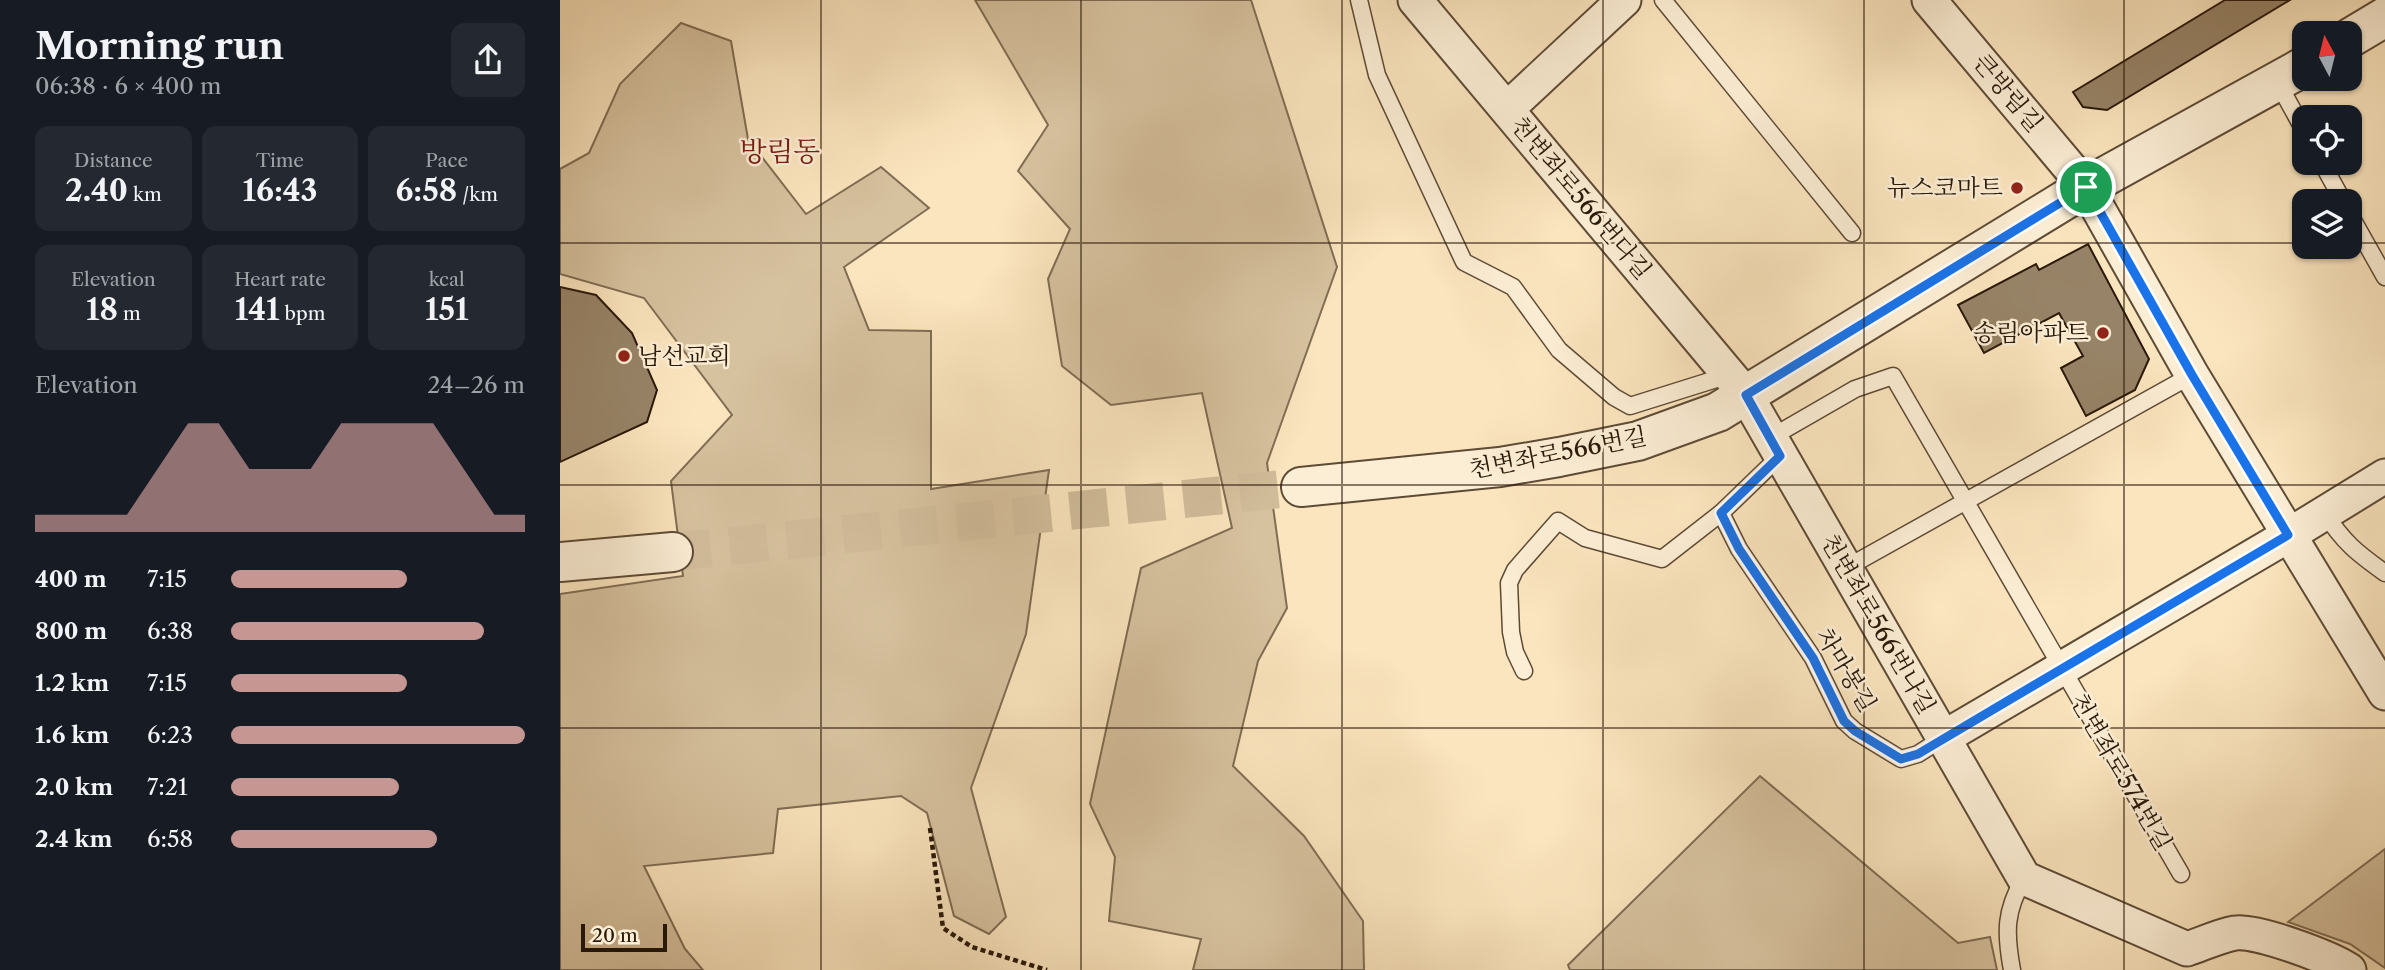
<!DOCTYPE html>
<html lang="en">
<head>
<meta charset="utf-8">
<style>
  :root { --surface:#171b24; --page:#242831; --text:#f1f3f6; --muted:#9ea1a6; --accent:#c59692 }
  body { margin:0; font-family:"Libre Caslon Text","Noto Serif KR",serif; background:var(--page); color:var(--text); height:100vh; display:flex; flex-direction:column; font-size:26px; white-space:nowrap }
  * { box-sizing:border-box; margin:0 }
  p { font-size:23px; color:var(--muted) }
  .icon { flex:none; width:38px; height:38px; fill:none; stroke:currentColor; stroke-width:2; stroke-linecap:round; stroke-linejoin:round }
  .map { position:relative; flex:1; overflow:hidden }
  .details { display:flex; flex-direction:column; background:var(--surface); width:560px }
  .details>* { flex:none }
  .needle { width:46px; rotate:353deg }
  .controls { position:absolute; left:1732px; top:21px; display:grid; gap:14px }
  .controls a { display:grid; place-items:center; width:70px; height:70px; border-radius:14px; background:var(--surface); box-shadow:0 2px 5px #0004; font-size:35px }
  .scale { position:absolute; left:21px; bottom:18px; width:86px; box-sizing:border-box; padding-left:7px; border:4px solid #2a1809; border-top:0; font-size:19px; line-height:24px; white-space:nowrap; color:#2a1809; -webkit-text-stroke:5px #fceed5; paint-order:stroke }
  .pin { position:absolute; display:grid; place-items:center; width:60px; height:60px; color:#fff; margin:-30px; border:4px solid #fff; border-radius:50%; box-shadow:0 2px 7px #0007 }
  .round { display:grid; place-items:center; flex:none; width:74px; height:74px; border-radius:14px; background:var(--page) }
  .summary { display:flex; align-items:center; justify-content:space-between; height:119px; padding:0 35px }
  h1 { font-size:38px; font-weight:800; line-height:52px }
  .stats { display:grid; grid-template-columns:repeat(3,1fr); gap:10px; height:119px; padding:7px 35px }
  .stats div { display:grid; align-content:center; border-radius:14px; background:var(--page); text-align:center }
  .stats b { font-size:30px; font-weight:800 }
  .stats small { font-size:19px; font-weight:400 }
  .stats p { font-size:19px }
  .chart { height:196px; padding:14px 35px }
  .chart p { display:flex; justify-content:space-between }
  .chart svg { width:100%; height:126px; margin-top:7px; fill:var(--accent); opacity:.7 }
  ul { padding:0 35px; list-style:none; font-size:23px }
  li { display:grid; grid-template-columns:112px 84px 1fr; align-items:center; height:52px }
  li i { height:18px; border-radius:9px; background:var(--accent) }
  main { display:flex; flex:1; min-height:0 }
  .map>svg:first-child { display:block }
</style>
</head>
<body>
<main>
<section class="details">
<div class="summary"><div><h1>Morning run</h1><p>06:38 · 6 × 400 m</p></div><a class="round"><svg class="icon" aria-label="share" viewBox="0 0 24 24"><path d="M12 15V3M7 8l5-5 5 5M5 13v7h14v-7"/></svg></a></div>
<div class="stats">
<div><p>Distance</p><b>2.40<small> km</small></b></div>
<div><p>Time</p><b>16:43</b></div>
<div><p>Pace</p><b>6:58<small> /km</small></b></div>
</div>
<div class="stats">
<div><p>Elevation</p><b>18<small> m</small></b></div>
<div><p>Heart rate</p><b>141<small> bpm</small></b></div>
<div><p>kcal</p><b>151</b></div>
</div>
<div class="chart"><p><span>Elevation</span>24–26 m</p>
<svg viewBox="0 0 160 44" preserveAspectRatio="none"><path d="M0 44V38L10 38L20 38L30 38L40 22L50 6L60 6L70 22L80 22L90 22L100 6L110 6L120 6L130 6L140 22L150 38L160 38V44z"/></svg>
</div>
<ul>
<li><b>400 m</b>7:15<i style="width:60%"></i></li>
<li><b>800 m</b>6:38<i style="width:86%"></i></li>
<li><b>1.2 km</b>7:15<i style="width:60%"></i></li>
<li><b>1.6 km</b>6:23<i style="width:100%"></i></li>
<li><b>2.0 km</b>7:21<i style="width:57%"></i></li>
<li><b>2.4 km</b>6:58<i style="width:70%"></i></li>
</ul>
</section>
<div class="map">
<svg width="1825" height="970" viewBox="0 0 1825 970">
  <rect width="100%" height="100%" fill="#fbe5be"/>
  <filter id="stains"><feTurbulence type="fractalNoise" baseFrequency=".00286" numOctaves="4"/><feColorMatrix values="0 0 0 0 .2 0 0 0 0 .09 0 0 0 0 .02 0 0 0 .5 -.17"/></filter>
  <radialGradient id="worn" r=".72"><stop offset=".6" stop-color="#630" stop-opacity="0"/><stop offset="1" stop-color="#630" stop-opacity=".3"/></radialGradient>
  <g fill="#d7c29f" stroke="#806d54" stroke-width="2">
    <polygon points="415,0 691,0 777,267 707,463 727,608 698,661 673,766 744,836 803,921 804,970 633,970 641,939 549,921 555,857 530,804 581,568 672,528 642,393 551,405 502,366 488,279 510,229 458,171 488,125"/>
    <polygon points="121,23 171,41 188,139 246,214 321,167 369,208 284,267 309,330 371,331 371,489 489,470 466,634 411,788 446,917 429,934 394,916 367,813 341,796 218,809 213,853 84,866 125,949 143,970 0,970 0,594 123,576 111,481 172,415 84,298 0,274 0,169 29,153 60,84"/>
    <polygon points="1200,776 1398,943 1430,937 1437,970 1010,970 1008,965"/>
    <polygon points="1825,849 1825,968 1790,944 1728,922"/>
  </g>
  <g fill="#978367" stroke="#2a1809" stroke-width="2">
    <polygon points="1665,0 1730,0 1547,110 1523,107 1513,92"/>
    <polygon points="1528,244 1589,359 1575,390 1526,416 1501,368 1523,356 1499,313 1424,353 1398,305 1476,264 1479,270"/>
    <polygon points="0,287 36,295 72,333 97,390 87,422 0,462"/>
  </g>
  <g fill="none" stroke-linecap="round" stroke-linejoin="round">
    <polyline stroke="#d1bc9a" stroke-width="38" stroke-dasharray="38 19" stroke-linecap="butt" points="113,552 741,487"/>
    <defs>
      <g id="service">
        <polyline points="799,0 817,75 904,262 953,287 999,350 1054,397 1070,406 1169,375"/>
        <polyline points="1103,0 1292,233"/>
        <polyline points="1718,83 1745,132"/>
        <polyline points="1762,163 1783,201"/>
        <polyline points="1790,215 1825,277"/>
        <polyline points="1210,438 1295,389 1333,376 1621,874"/>
        <path d="M1764,512C1783,542 1797,553 1825,573"/>
        <polyline points="1161,513 1179,549 1253,658 1284,721 1295,731 1341,759 1358,754 1383,738"/>
        <polyline points="1286,568 1632,375"/>
        <polyline points="964,671 955,652 951,632 949,583 955,570 998,521 1025,538 1102,559 1161,513 1220,456"/>
        <path d="M1452,970C1445,932 1445,911 1464,878"/>
      </g>
      <g id="minor">
        <path d="M855,0L1186,395L1464,878L1627,949C1642,944 1659,936 1675,933C1697,930 1769,957 1789,970"/>
        <polyline points="1369,0 1526,187 1632,375 1825,693"/>
        <polyline points="947,109 1064,0"/>
        <polyline points="1383,738 1729,535 1825,476"/>
      </g>
      <g id="tertiary">
        <polyline points="1790,38 1825,17"/>
        <polyline points="741,487 940,467 999,457 1078,441 1158,412 1526,187 1745,66"/>
        <polyline points="0,562 113,552"/>
      </g>
    </defs>
    <use href="#service" stroke="#5e4b36" stroke-width="19"/>
    <use href="#minor" stroke="#5e4b36" stroke-width="37"/>
    <use href="#tertiary" stroke="#5e4b36" stroke-width="42"/>
    <polyline stroke="#2a1809" stroke-width="4.5" stroke-dasharray="5 3.5" stroke-linecap="butt" points="370,828 383,928 412,947 487,970"/>
    <use href="#service" stroke="#fceed5" stroke-width="16"/>
    <use href="#minor" stroke="#fceed5" stroke-width="33"/>
    <use href="#tertiary" stroke="#fceed5" stroke-width="38"/>
  </g>
  <g fill="none" stroke-linecap="round" stroke-linejoin="round">
    <defs>
      <polygon id="route" points="1526,187 1632,375 1728,535 1358,754 1341,759 1295,731 1284,721 1253,658 1179,549 1161,513 1220,456 1186,395"/>
    </defs>
    <use href="#route" stroke="#fff" stroke-width="14"/>
    <use href="#route" stroke="#1a73e8" stroke-width="9"/>
  </g>
  <path fill="none" stroke="#2a1809" stroke-width="2" stroke-opacity="0.55" d="M261,0V970M521,0V970M782,0V970M1043,0V970M1304,0V970M1564,0V970M0,243H1745M1790,243H1825M0,485H1825M0,728H1825"/>
  <g fill="#8f2418" stroke="#fceed5" stroke-width="2.5">
    <circle cx="1457" cy="188" r="7"/>
    <circle cx="1543" cy="333" r="7"/>
    <circle cx="64" cy="356" r="7"/>
  </g>
  <g text-anchor="middle" stroke-width="5" stroke-linejoin="round" paint-order="stroke">
    <g font-size="24" fill="#2a1809" stroke="#fceed5">
      <text transform="translate(1448 93) rotate(50)" y="8">큰방림길</text>
      <text transform="translate(1021 198) rotate(50)" y="8">천변좌로566번다길</text>
      <text transform="translate(998 453) rotate(-11)" y="8">천변좌로566번길</text>
      <text transform="translate(1318 624) rotate(60)" y="8">천변좌로566번나길</text>
      <text transform="translate(1286 670) rotate(59)" y="8">차마봉길</text>
      <text transform="translate(1561 772) rotate(60)" y="8">천변좌로574번길</text>
    </g>
    <g font-size="24" fill="#2a1809" stroke="#fceed5" text-anchor="end">
      <text x="1443" y="196">뉴스코마트</text>
      <text x="1529" y="341">송림아파트</text>
      <text x="78" y="364" text-anchor="start">남선교회</text>
    </g>
    <g font-size="28" fill="#7a1f14" stroke="#fceed5">
      <text x="220" y="161">방림동</text>
    </g>
  </g>
  <rect width="100%" height="100%" filter="url(#stains)"/>
  <rect width="100%" height="100%" fill="url(#worn)"/>
</svg>
<div class="controls">
<a><svg class="needle" viewBox="-14 -14 28 28"><path d="M0-13l5 13h-10z" fill="#e53935"/><path d="M0 13l5-13h-10z" fill="#9ea1a6"/></svg></a>
<a><svg class="icon" aria-label="locate" viewBox="0 0 24 24"><circle cx="12" cy="12" r="6"/><path d="M12 2v4M12 18v4M2 12h4M18 12h4"/></svg></a>
<a><svg class="icon" aria-label="layers" viewBox="0 0 24 24"><path d="M12 4l9 5-9 5-9-5zM3 14l9 5 9-5"/></svg></a>
</div>
<div class="scale">20 m</div>
<div class="pin" style="left:1526px;top:187px;background:#1e9e55"><svg class="icon" aria-label="arrive" viewBox="0 0 24 24"><path d="M6 21V4h12l-3 4 3 4H6"/></svg></div>
</div>
</main>
</body>
</html>
